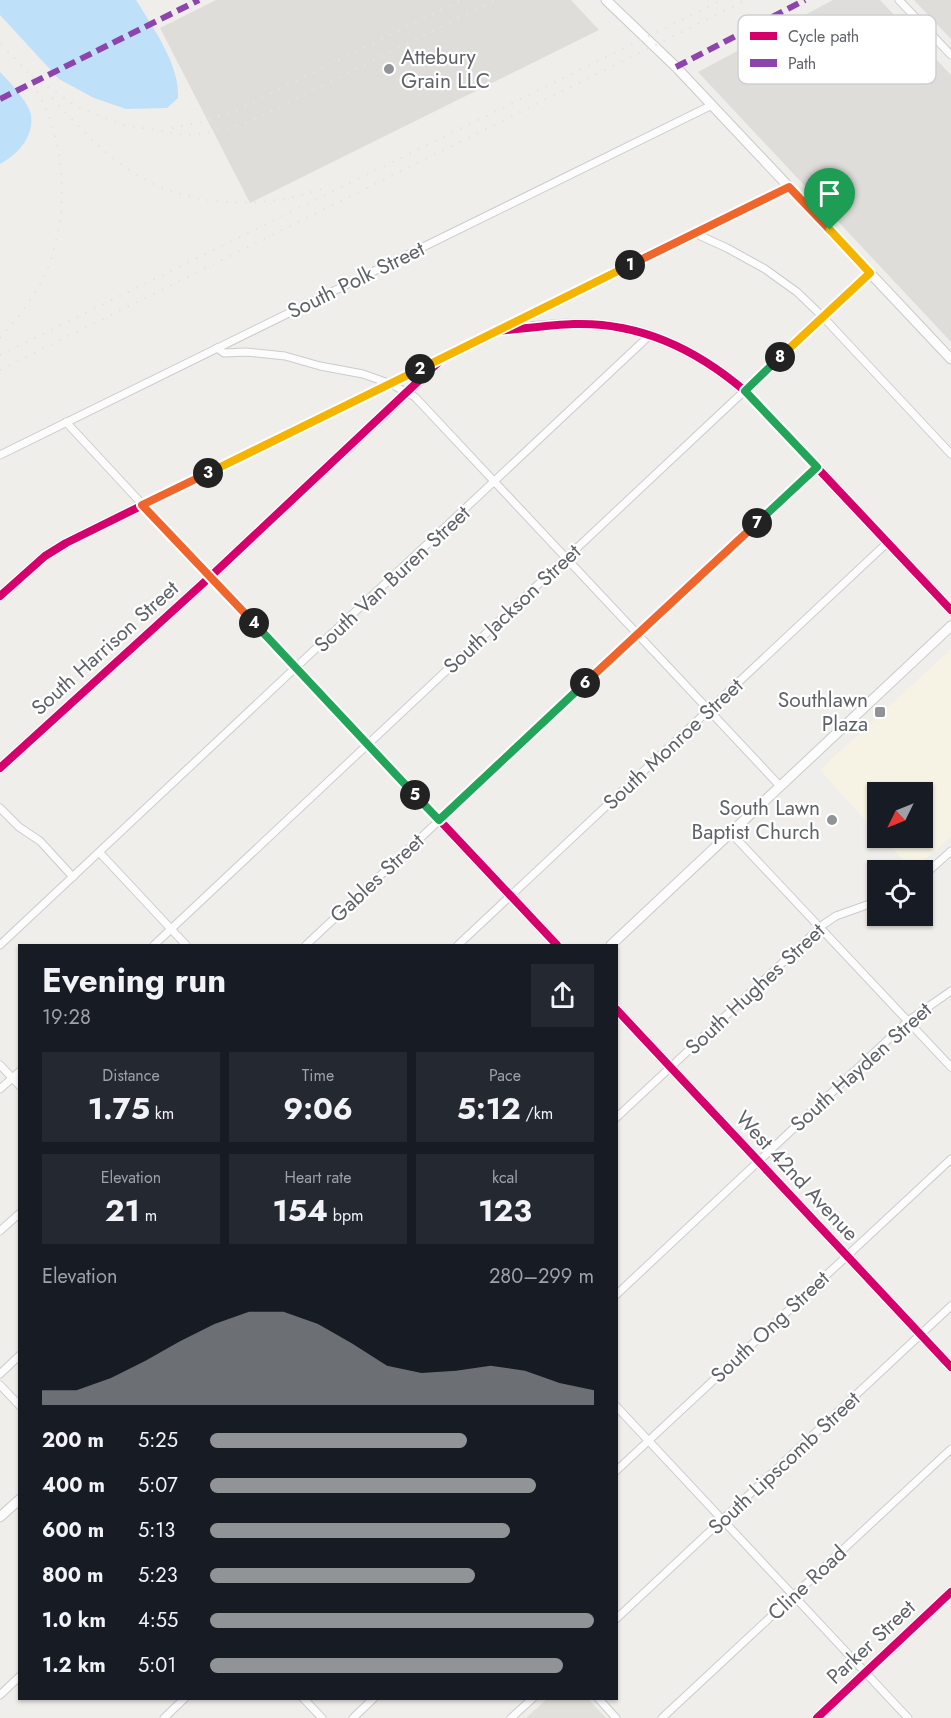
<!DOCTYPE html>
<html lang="en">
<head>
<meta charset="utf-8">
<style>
  :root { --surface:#171b24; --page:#242831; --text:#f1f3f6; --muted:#9ea1a6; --accent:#919496 }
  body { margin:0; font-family:Jost,sans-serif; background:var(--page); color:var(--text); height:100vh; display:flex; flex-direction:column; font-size:22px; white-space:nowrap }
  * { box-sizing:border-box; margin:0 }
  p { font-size:20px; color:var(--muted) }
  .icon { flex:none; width:33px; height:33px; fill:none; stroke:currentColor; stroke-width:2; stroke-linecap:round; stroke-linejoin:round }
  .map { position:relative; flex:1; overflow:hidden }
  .details { position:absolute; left:18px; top:944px; width:600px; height:756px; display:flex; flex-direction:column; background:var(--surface); border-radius:0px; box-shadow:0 2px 4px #0004 }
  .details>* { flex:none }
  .needle { width:39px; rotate:227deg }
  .tools { position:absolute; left:867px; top:782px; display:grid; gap:12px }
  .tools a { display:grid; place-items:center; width:66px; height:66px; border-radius:0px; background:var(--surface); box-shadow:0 2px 4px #0004; font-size:30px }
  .pin { position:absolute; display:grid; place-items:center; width:51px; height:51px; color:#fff; margin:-62px -26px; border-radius:50% 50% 50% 0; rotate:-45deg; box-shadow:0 0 6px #0007 }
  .pin .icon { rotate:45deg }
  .km { position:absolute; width:30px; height:30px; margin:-15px; border-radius:50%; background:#222; color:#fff; font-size:16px; line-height:30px; text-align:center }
  .round { display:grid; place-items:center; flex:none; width:63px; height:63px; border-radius:0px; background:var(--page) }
  .head { display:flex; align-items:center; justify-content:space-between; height:102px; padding:0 24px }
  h1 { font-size:33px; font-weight:700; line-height:45px }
  .metrics { display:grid; grid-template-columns:repeat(3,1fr); gap:9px; height:102px; padding:6px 24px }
  .metrics div { display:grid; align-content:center; border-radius:0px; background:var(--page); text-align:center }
  .metrics b { font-size:30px; font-weight:700 }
  .metrics small { font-size:16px; font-weight:400 }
  .metrics p { font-size:16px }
  .chart { height:168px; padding:12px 24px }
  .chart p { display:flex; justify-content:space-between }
  .chart svg { width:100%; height:108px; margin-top:6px; fill:var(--accent); opacity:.7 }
  ul { padding:0 24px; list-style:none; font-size:20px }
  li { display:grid; grid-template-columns:96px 72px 1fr; align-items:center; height:45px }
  li i { height:15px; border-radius:8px; background:var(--accent) }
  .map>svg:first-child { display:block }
</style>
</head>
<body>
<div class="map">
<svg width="951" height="1718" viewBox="0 0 951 1718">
  <rect width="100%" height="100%" fill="#efeeea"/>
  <polygon fill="#f7f3e4" points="951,649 951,837 913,870 881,837 922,837 922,792 878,792 877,833 820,770"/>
  <g fill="#dfddda">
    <polygon points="216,0 571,0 599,30 250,203 160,28"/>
    <polygon points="833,0 880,0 951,75 951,342 698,72"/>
    <polygon points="914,0 951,0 951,39 949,37"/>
  </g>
  <polygon fill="#e2e0da" points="548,1698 587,1698 606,1718 526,1718"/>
  <g fill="#bfe0f9">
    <path d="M0,0H136C153,28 180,65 178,98L167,108L126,109L94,98L59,79L0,15Z"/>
    <path d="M0,72C8,80 29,103 31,115C34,137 18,154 0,164Z"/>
  </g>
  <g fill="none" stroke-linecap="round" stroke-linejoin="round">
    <defs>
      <g id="street">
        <polyline points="899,0 951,55"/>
        <polyline points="694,233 727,248 765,269 797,292 823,317 951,454"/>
        <polyline points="217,348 224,353 246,352 285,356 320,366 363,374 391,384 415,397 780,786"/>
        <polyline points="66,422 143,505"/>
        <polyline points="0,455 712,105"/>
        <polyline points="0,808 19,827 40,841 73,877"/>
        <polyline points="731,833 951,1067"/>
        <polyline points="100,853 186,945"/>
        <polyline points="922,877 951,851"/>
        <polyline points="0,945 651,334"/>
        <polyline points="154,945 870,273"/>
        <polyline points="306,945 817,467"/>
        <polyline points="458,945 888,542"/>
        <polyline points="0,1065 20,1086"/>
        <polyline points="0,1089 20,1071"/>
        <polyline points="616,1118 824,924 836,916 878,901"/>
        <polyline points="0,1231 20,1213"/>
        <polyline points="616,1295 908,1021 951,991"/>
        <polyline points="0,1374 20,1355"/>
        <polyline points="0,1385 20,1406"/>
        <polyline points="616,1406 908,1718"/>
        <polyline points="616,1471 951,1159"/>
        <polyline points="616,1619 951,1306"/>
        <polyline points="0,1695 20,1676"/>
        <polyline points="303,1698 322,1718"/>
        <polyline points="598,1698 616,1718"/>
        <polyline points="164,1718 185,1698"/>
        <polyline points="353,1718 374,1698"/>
        <polyline points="511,1718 533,1698"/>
        <polyline points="662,1718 951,1449"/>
      </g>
      <g id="secondary">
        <polyline points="606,0 676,67 951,359"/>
        <path d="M501,330C525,328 550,324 574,324C640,322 696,349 745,391L951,610"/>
        <polyline points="143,505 557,945"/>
        <polyline points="0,596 45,556 66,543 789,187"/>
        <polyline points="0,768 210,577 437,364"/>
        <polyline points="611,945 951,626"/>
        <polyline points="616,1009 951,1367"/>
        <polyline points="0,1517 20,1499"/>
        <polyline points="817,1718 951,1592"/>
      </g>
    </defs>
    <use href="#street" stroke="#cbcccc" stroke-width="9"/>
    <use href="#secondary" stroke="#cacacb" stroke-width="11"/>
    <use href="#street" stroke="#fdfcfc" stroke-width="7"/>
    <use href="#secondary" stroke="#fdfcfc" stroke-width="9"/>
    <g stroke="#e4e4e4" stroke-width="2" stroke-dasharray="1.5 8" stroke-linecap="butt">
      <polyline points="1,44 37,82"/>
      <polyline points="32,76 77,107 124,125 186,135 208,133 249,122 495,0"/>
      <path d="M52,98C73,120 93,143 118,162C175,207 257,213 324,188"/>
      <polyline points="172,128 201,122 235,111 461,0"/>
      <path d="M0,338C16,320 32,301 43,279C72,217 68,133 28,77"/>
      <polyline points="0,355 722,0"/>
      <polyline points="0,370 746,0"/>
    </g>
    <g stroke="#8e44ad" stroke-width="6" stroke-dasharray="12 6" stroke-linecap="butt">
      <polyline points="676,67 805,0"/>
      <polyline points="0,99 199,0"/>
    </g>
    <defs>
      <g id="cycleway">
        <path d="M496,331C522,329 548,325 574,324C639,322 696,349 745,391L951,610"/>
        <polyline points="0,596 45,556 66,543 143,505 557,945"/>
        <polyline points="0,768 210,577 444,357"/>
        <polyline points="616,1009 951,1367"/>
        <polyline points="817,1718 951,1592"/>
      </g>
    </defs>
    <use href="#cycleway" stroke="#fff" stroke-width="11"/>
    <use href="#cycleway" stroke="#d6006c" stroke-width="8"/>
  </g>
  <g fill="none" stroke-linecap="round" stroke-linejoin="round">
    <defs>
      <polyline id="split-1" points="630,265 789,187 830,230"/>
      <polyline id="split-2" points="420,369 630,265"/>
      <polyline id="split-3" points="208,473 420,369"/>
      <polyline id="split-4" points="208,473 142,505 254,623"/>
      <polyline id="split-5" points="254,623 415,795"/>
      <polyline id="split-6" points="415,795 439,820 585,683"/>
      <polyline id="split-7" points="585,683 757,523"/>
      <polyline id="split-8" points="757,523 817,467 745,391 780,357"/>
      <polyline id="split-9" points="780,357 870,273 830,230"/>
    </defs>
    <use href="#split-1" stroke="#fff" stroke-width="12"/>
    <use href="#split-2" stroke="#fff" stroke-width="12"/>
    <use href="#split-3" stroke="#fff" stroke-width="12"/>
    <use href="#split-4" stroke="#fff" stroke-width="12"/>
    <use href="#split-5" stroke="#fff" stroke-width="12"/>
    <use href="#split-6" stroke="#fff" stroke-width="12"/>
    <use href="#split-7" stroke="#fff" stroke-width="12"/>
    <use href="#split-8" stroke="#fff" stroke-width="12"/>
    <use href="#split-9" stroke="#fff" stroke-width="12"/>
    <use href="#split-1" stroke="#f0652b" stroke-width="8"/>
    <use href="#split-2" stroke="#f5b400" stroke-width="8"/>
    <use href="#split-3" stroke="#f5b400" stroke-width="8"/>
    <use href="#split-4" stroke="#f0652b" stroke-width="8"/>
    <use href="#split-5" stroke="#22a559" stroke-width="8"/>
    <use href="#split-6" stroke="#22a559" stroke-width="8"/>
    <use href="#split-7" stroke="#f0652b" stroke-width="8"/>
    <use href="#split-8" stroke="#22a559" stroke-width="8"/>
    <use href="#split-9" stroke="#f5b400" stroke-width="8"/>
  </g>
  <g fill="#919496" stroke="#fff" stroke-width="2">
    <circle cx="389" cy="69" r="6"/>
    <rect x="874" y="706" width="12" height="12" rx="3"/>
    <circle cx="832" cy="820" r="6"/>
  </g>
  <g text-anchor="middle" stroke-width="4.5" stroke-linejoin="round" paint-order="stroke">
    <g font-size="21" fill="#5f6368" stroke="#fff" text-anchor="end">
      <text x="401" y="64" text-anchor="start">Attebury<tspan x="401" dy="24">Grain LLC</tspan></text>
      <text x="868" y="707">Southlawn<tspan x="868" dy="24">Plaza</tspan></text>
      <text x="820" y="815">South Lawn<tspan x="820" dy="24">Baptist Church</tspan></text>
    </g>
    <g font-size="21" fill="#5f6368" stroke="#fff">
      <text transform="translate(356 280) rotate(-26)" y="7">South Polk Street</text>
      <text transform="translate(392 579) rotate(-43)" y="7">South Van Buren Street</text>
      <text transform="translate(512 609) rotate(-43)" y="7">South Jackson Street</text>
      <text transform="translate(105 648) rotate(-42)" y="7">South Harrison Street</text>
      <text transform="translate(673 744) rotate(-43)" y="7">South Monroe Street</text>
      <text transform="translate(377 878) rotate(-43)" y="7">Gables Street</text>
      <text transform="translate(755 989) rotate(-43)" y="7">South Hughes Street</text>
      <text transform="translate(861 1067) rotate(-42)" y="7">South Hayden Street</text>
      <text transform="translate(797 1176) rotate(47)" y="7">West 42nd Avenue</text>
      <text transform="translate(770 1327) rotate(-43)" y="7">South Ong Street</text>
      <text transform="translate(784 1463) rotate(-43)" y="7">South Lipscomb Street</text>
      <text transform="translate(807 1583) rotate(-43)" y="7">Cline Road</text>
      <text transform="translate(871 1642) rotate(-43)" y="7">Parker Street</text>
    </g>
  </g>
  <rect x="738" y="15" width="198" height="69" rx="9" fill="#fff" stroke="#cfd0d2" stroke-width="1.5"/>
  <rect x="750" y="32" width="27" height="8" fill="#d6006c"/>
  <rect x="750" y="59" width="27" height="8" fill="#8e44ad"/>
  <g font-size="16" fill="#5f6368">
    <text x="788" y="42">Cycle path</text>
    <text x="788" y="69">Path</text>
  </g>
</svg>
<div class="tools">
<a><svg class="needle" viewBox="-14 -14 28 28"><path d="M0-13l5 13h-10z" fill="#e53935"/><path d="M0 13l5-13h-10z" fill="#9ea1a6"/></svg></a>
<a><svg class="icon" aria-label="locate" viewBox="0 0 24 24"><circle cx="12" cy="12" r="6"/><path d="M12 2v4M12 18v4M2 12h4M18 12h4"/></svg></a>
</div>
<div class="pin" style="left:830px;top:230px;background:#1e9e55"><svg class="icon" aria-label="arrive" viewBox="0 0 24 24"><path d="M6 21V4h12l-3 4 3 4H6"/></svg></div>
<b class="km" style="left:630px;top:265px">1</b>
<b class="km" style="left:420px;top:369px">2</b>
<b class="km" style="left:208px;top:473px">3</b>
<b class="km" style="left:254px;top:623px">4</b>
<b class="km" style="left:415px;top:795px">5</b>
<b class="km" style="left:585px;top:683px">6</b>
<b class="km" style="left:757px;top:523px">7</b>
<b class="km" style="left:780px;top:357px">8</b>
<section class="details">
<div class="head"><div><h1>Evening run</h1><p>19:28</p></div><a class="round"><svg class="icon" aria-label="share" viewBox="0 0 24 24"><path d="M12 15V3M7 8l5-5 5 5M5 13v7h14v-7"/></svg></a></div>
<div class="metrics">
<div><p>Distance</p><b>1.75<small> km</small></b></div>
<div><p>Time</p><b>9:06</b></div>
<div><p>Pace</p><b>5:12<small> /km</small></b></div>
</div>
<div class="metrics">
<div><p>Elevation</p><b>21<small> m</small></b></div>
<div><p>Heart rate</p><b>154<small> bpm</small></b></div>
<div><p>kcal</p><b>123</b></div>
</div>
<div class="chart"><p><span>Elevation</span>280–299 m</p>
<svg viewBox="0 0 160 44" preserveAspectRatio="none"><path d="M0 44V38L10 38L20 33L30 26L40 18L50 11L60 6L70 6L80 11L90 19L100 28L110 31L120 30L130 28L140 30L150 35L160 38V44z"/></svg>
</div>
<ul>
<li><b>200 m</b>5:25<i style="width:67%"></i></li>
<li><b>400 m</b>5:07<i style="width:85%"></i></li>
<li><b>600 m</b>5:13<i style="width:78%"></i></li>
<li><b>800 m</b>5:23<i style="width:69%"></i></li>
<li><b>1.0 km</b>4:55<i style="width:100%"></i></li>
<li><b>1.2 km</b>5:01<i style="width:92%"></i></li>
</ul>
</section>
</div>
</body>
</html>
